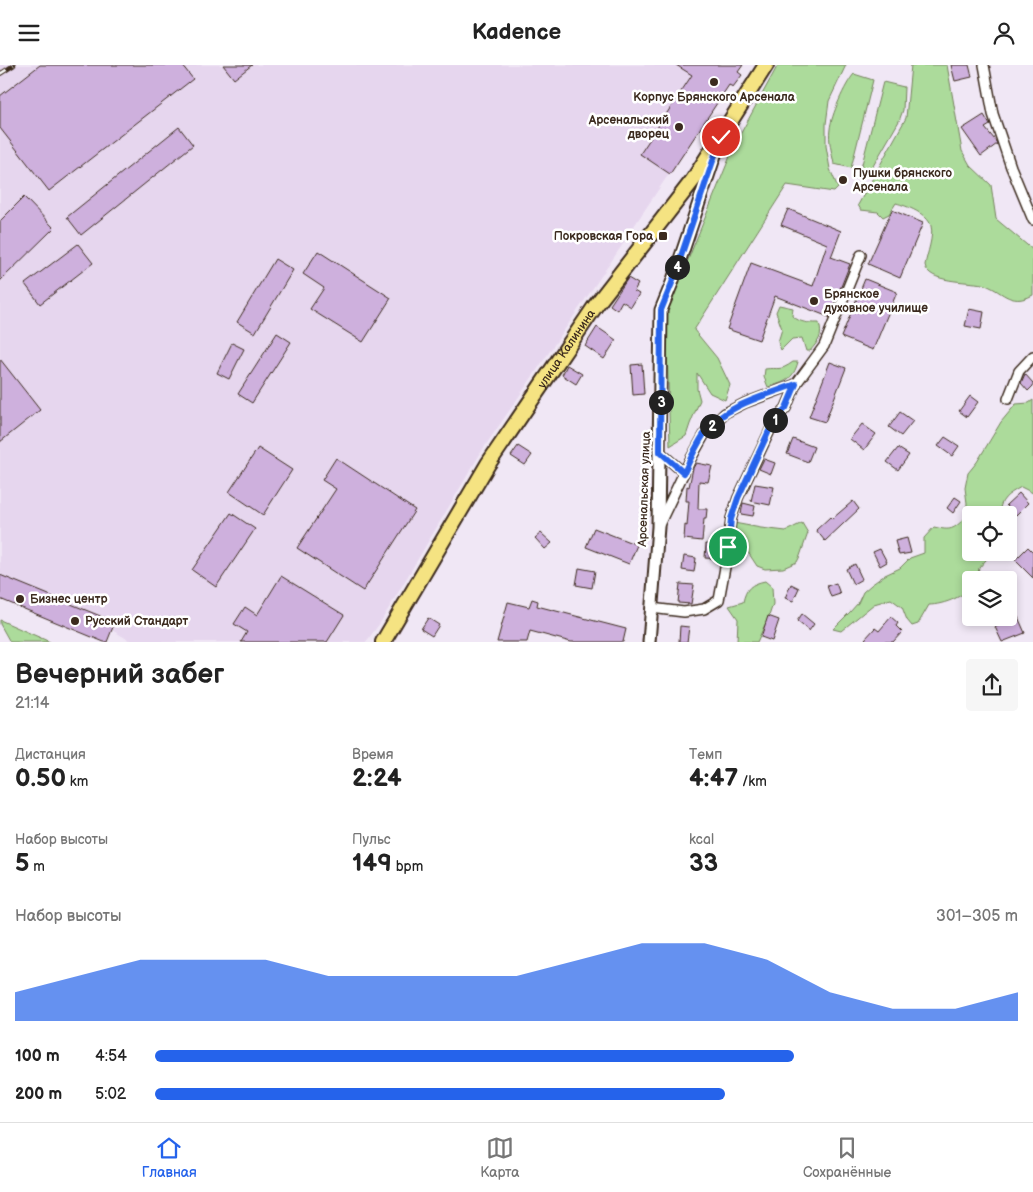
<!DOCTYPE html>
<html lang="ru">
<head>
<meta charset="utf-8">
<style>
  :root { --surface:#fff; --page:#f6f6f6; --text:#222; --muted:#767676; --line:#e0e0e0; --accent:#2563eb }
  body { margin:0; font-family:"Balsamiq Sans",sans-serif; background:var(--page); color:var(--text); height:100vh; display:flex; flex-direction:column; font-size:19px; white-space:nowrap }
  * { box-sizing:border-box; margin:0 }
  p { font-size:16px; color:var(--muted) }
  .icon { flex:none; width:28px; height:28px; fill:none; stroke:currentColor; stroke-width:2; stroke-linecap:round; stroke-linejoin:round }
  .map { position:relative; height:577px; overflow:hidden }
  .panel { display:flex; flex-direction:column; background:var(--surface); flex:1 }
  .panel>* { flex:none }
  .controls { position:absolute; left:962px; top:441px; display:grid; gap:10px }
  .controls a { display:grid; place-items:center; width:55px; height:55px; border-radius:5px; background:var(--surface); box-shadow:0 2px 8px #0003; font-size:25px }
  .pin { position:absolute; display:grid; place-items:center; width:42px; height:42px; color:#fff; margin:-21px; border:2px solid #fff; border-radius:50%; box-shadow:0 1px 5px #0007 }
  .km { position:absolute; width:25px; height:25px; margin:-12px; border-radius:50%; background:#222; color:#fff; font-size:14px; line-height:25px; text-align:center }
  .round { display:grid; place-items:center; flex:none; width:52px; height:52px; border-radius:5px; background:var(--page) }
  .overview { display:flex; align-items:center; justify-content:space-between; height:85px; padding:0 15px }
  h1 { font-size:28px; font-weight:600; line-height:38px }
  .figures { display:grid; grid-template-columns:repeat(3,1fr); gap:8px; height:85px; padding:5px 15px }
  .figures div { display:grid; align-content:center }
  .figures b { font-size:25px; font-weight:600 }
  .figures small { font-size:14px; font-weight:400 }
  .figures p { font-size:14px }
  .chart { height:140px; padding:10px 15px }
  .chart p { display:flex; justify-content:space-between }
  .chart svg { width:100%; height:90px; margin-top:5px; fill:var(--accent); opacity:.7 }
  ul { padding:0 15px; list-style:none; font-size:16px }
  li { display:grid; grid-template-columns:80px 60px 1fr; align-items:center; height:38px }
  li i { height:12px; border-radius:6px; background:var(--accent) }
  header { display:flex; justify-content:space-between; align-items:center; height:65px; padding:0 15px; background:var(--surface); font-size:22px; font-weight:600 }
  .menu { display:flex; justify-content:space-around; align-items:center; height:70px; border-top:1px solid var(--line); background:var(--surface); font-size:14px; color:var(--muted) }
  .menu a { display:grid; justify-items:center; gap:2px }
  .menu .on { color:var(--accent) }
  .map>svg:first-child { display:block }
</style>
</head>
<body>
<header><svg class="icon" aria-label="menu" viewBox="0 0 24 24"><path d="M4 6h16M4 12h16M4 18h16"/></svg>Kadence<svg class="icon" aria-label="person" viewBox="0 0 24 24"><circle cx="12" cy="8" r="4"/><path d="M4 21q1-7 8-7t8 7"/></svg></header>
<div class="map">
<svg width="1033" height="577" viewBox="0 0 1033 577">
  <rect width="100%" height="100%" fill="#f0e7f5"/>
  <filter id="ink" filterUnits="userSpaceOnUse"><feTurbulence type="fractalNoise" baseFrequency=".02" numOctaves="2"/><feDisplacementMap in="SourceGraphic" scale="10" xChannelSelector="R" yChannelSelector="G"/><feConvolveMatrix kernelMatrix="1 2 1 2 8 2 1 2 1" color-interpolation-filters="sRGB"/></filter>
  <g filter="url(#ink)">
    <polygon fill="#e6d6ee" points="0,0 743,0 738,7 742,10 733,22 729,20 670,109 666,113 632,164 623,179 483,384 380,558 366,577 132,577 112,565 107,577 0,534"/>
    <g fill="#acdb9b" stroke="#74825c">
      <polygon points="778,0 846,0 829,36 826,59 826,81 830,104 838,123 834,127 787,120 694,265 717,293 730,320 725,335 710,328 697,308 697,324 700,335 690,359 686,371 670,381 666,249 735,79"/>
      <path d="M911,0H947L962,86L970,100L991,120L996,154L1033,185V230C1009,243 1002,224 982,219C968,216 928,218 925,200C927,189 934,171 931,161C928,149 907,141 896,138L889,149L883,152L878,147L861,145L858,140L906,53Z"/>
      <path d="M854,9L873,15L851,103L834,99C832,88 828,75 830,64C831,51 845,19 854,9Z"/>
      <polygon points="883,17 904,22 903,45 899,56 869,108 860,107"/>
      <path d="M779,240L793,243L792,251C801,258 807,258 819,258C823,272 819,275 810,286H806L802,273L792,274L781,285L778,277L782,264L776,247Z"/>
      <path d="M793,297H798C793,315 785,317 768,322L764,312L765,304C779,302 779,307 793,297Z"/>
      <path d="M1033,335V428L1021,422C1007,430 1000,434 999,450H971V488H992L979,503L977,513L975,515H971C971,531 942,540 929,540L918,559L912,561L907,555L902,542L891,534L874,539L841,566L833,564L850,547L858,538L863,527L871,520L885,510L900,503L910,493L924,488V473L934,462C951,466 953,465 966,452L967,438L965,423L968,408L977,397L1001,357L1016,339L1029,338Z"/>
      <polygon points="734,458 761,463 786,466 802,458 808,468 800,491 797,497 783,503 765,504 757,501 740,475 732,469"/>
      <path d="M765,516L772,522L773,539L769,551L757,577H737L738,554L729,541L743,537C746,523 751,519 765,516Z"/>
      <polygon points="0,555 50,577 10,577 0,559"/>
    </g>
    <g fill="#ceb0dd" stroke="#3b2a1e">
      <polygon points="40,0 182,0 193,14 49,126 0,63 0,31"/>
      <polygon points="223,0 252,0 234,14"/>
      <polygon points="676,0 743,0 738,7 742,10 733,22 729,20 670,109 640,89 692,10"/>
      <polygon points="951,0 969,0 972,12 955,16"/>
      <polygon points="984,50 990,60 985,63 995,75 997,79 981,91 962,64"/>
      <polygon points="179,62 193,80 81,170 67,152"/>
      <polygon points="24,132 54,163 0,216 0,156"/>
      <polygon points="788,144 841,166 831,192 850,199 829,252 775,231 759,275 727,264 751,198 813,221 827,179 781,160"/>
      <polygon points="892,145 923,158 900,213 868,199"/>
      <polygon points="78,179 93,198 40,239 25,219"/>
      <polygon points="318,186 391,233 363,277 310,244 324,223 303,209"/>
      <polygon points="275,194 293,205 255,268 237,257"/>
      <polygon points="628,213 638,219 634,226 639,229 631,242 622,236 617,245 610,240"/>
      <polygon points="865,214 897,227 873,285 841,272"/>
      <polygon points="969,244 984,247 981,264 965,261"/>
      <polygon points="597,262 616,275 604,294 585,281"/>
      <polygon points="277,268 291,277 252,338 238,329"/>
      <polygon points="232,278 244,284 229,314 217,308"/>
      <polygon points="0,294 40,345 0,377"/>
      <polygon points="830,297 846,303 825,357 809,352"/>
      <polygon points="642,299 644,329 633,330 631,300"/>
      <polygon points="567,300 582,309 576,319 562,310"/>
      <polygon points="1025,309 1033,318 1033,321 1028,326 1021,318"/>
      <polygon points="970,331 978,337 967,352 959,346"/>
      <polygon points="900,347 913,356 901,371 889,362"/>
      <polygon points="862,359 876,369 864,385 850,374"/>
      <polygon points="945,372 959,381 952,391 938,381"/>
      <polygon points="793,374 814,382 808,397 787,389"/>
      <polygon points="518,381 532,390 525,400 511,391"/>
      <polygon points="258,383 292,405 263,450 229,427"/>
      <polygon points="898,383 909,390 898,405 887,397"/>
      <polygon points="336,393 415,445 363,526 297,483 336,424 322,415"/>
      <polygon points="764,394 775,398 771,409 759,404"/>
      <polygon points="696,398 712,401 708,417 699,416 698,444 707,444 706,454 704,454 702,476 684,474 685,460 687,461 689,436 686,436 687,421 689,422 693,403"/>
      <polygon points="755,419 774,422 770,440 751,436"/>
      <polygon points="1019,428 1028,438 1016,450 1006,440"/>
      <polygon points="955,432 961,436 953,448 947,443"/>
      <polygon points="853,436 859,444 825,476 816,465 830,452 832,454"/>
      <polygon points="743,438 755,441 753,451 741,449"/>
      <polygon points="231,448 255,464 216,522 192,505"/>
      <polygon points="594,463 637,480 629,499 586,482"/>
      <polygon points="541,468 552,478 545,484 535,473"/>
      <polygon points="907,473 911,488 899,490 895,476"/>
      <polygon points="706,479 722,481 720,494 705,493"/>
      <polygon points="1028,482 1033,487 1033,513 1015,495"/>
      <polygon points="880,484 887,497 880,501 873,487"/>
      <polygon points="684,491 696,493 694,507 682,505"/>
      <polygon points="855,499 862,514 853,519 846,504"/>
      <polygon points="579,503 595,506 592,523 576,520"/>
      <polygon points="0,510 115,557 107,577 104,577 0,534"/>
      <polygon points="281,511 344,550 327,577 241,577 247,567 234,559 245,542 257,550"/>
      <polygon points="836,518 840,529 831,532 827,521"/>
      <polygon points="680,519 694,520 691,539 678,538"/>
      <polygon points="791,519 799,523 793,536 785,533"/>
      <polygon points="532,534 538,536 537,541 626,564 623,577 571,577 530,566 527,577 497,577 508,537 529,542"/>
      <polygon points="802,549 814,559 809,566 797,556"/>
      <polygon points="768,551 779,555 772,576 761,572"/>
      <polygon points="891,552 898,558 896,561 902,567 893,577 869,577 865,574 875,563 879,566"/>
      <polygon points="1018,552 1025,568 1002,577 995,562"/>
      <polygon points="428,553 439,560 432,571 421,564"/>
      <polygon points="680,561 689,562 687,577 679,577"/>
    </g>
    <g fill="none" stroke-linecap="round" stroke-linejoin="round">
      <defs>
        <g id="minor">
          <polyline points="984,0 993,49 1011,102 1033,155"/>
          <polyline points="1008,334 1019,306 1033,291"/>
          <polyline points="660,387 684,408"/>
          <polyline points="659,460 689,397 707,365 725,348 745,338 796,319"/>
          <polyline points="651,543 684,547 704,544 719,535 726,497 731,454 738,433 775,355 786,343 796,319 824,281 861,190"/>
        </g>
        <polyline id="tertiary" points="649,577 658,462 661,245 672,218 717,84"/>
        <g id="primary">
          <path id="s1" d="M383,577L488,399L596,240L693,115L766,0"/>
        </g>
      </defs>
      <use href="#minor" stroke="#3b2a1e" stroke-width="12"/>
      <use href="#tertiary" stroke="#3b2a1e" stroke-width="15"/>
      <use href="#primary" stroke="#3b2a1e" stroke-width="18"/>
      <use href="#minor" stroke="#fff" stroke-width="9"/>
      <use href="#tertiary" stroke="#fff" stroke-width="11"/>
      <use href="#primary" stroke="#f5e382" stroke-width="14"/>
      <defs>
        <polyline id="rail" points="0,9 14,0"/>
      </defs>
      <use href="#rail" stroke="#3b2a1e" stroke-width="4.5"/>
      <use href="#rail" stroke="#fff" stroke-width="2.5" stroke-dasharray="8" stroke-linecap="butt"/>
    </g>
  </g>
  <g fill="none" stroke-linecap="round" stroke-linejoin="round" filter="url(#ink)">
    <defs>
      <path id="route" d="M721,72L672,218L661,245L660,387L684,408C690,394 698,378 706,366C725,340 768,330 796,319L786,343L774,355L738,433L731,454L728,482"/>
    </defs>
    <use href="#route" stroke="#fff" stroke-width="10"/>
    <use href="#route" stroke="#2563eb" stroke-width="6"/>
  </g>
  <g fill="#3b2a1e" stroke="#fff" stroke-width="2">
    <circle cx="714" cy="17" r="5"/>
    <circle cx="679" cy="62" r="5"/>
    <circle cx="843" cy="115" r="5"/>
    <rect x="658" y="166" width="10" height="10" rx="2.5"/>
    <circle cx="814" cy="236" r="5"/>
    <circle cx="20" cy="534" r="5"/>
    <circle cx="75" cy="556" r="5"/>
  </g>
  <g text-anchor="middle" stroke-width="5" stroke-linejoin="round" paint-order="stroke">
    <g font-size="12" font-weight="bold" fill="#3b2a1e" stroke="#fff" text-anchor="start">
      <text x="714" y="36" text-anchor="middle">Корпус Брянского Арсенала</text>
      <text x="669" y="59" text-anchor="end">Арсенальский<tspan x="669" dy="14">дворец</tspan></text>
      <text x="853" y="112">Пушки брянского<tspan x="853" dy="14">Арсенала</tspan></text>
      <text x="653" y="175" text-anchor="end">Покровская Гора</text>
      <text x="824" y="233">Брянское<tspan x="824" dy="14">духовное училище</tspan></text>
      <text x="30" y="538">Бизнес центр</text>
      <text x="85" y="560">Русский Стандарт</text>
    </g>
    <g font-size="12" fill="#3b2a1e" stroke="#fff">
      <text dy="4" stroke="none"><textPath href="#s1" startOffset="346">улица Калинина</textPath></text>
      <text transform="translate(644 424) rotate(-88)" y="4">Арсенальская улица</text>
    </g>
  </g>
</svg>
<div class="controls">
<a><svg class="icon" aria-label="locate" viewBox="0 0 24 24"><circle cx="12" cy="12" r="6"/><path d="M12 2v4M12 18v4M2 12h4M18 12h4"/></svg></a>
<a><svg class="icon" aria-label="layers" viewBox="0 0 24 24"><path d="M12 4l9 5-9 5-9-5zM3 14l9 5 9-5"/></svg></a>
</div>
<div class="pin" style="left:728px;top:482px;background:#1e9e55"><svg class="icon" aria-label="arrive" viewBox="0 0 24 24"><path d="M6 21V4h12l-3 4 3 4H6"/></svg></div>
<div class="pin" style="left:721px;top:72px;background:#d93025"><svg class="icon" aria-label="check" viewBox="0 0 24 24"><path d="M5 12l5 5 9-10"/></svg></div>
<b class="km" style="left:775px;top:355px">1</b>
<b class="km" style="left:712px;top:361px">2</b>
<b class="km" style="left:661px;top:337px">3</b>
<b class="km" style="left:677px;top:202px">4</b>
</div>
<section class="panel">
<div class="overview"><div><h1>Вечерний забег</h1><p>21:14</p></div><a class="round"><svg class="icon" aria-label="share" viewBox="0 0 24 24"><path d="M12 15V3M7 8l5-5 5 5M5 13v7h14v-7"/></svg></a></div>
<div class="figures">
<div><p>Дистанция</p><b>0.50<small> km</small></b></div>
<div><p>Время</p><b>2:24</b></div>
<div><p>Темп</p><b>4:47<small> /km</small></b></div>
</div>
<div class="figures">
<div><p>Набор высоты</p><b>5<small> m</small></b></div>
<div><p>Пульс</p><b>149<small> bpm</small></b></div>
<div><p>kcal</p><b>33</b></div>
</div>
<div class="chart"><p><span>Набор высоты</span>301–305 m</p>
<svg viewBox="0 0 160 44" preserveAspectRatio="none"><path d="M0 44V30L10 22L20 14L30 14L40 14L50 22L60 22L70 22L80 22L90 14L100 6L110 6L120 14L130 30L140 38L150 38L160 30V44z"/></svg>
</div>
<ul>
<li><b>100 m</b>4:54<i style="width:74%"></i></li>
<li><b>200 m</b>5:02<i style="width:66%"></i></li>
</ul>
</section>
<nav class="menu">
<a class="on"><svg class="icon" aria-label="home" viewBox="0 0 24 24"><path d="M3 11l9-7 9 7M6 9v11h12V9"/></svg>Главная</a>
<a><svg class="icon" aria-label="map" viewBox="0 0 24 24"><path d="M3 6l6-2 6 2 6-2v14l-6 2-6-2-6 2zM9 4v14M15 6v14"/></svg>Карта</a>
<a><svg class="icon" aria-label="saved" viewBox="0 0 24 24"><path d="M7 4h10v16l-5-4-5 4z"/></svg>Сохранённые</a>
</nav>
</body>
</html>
